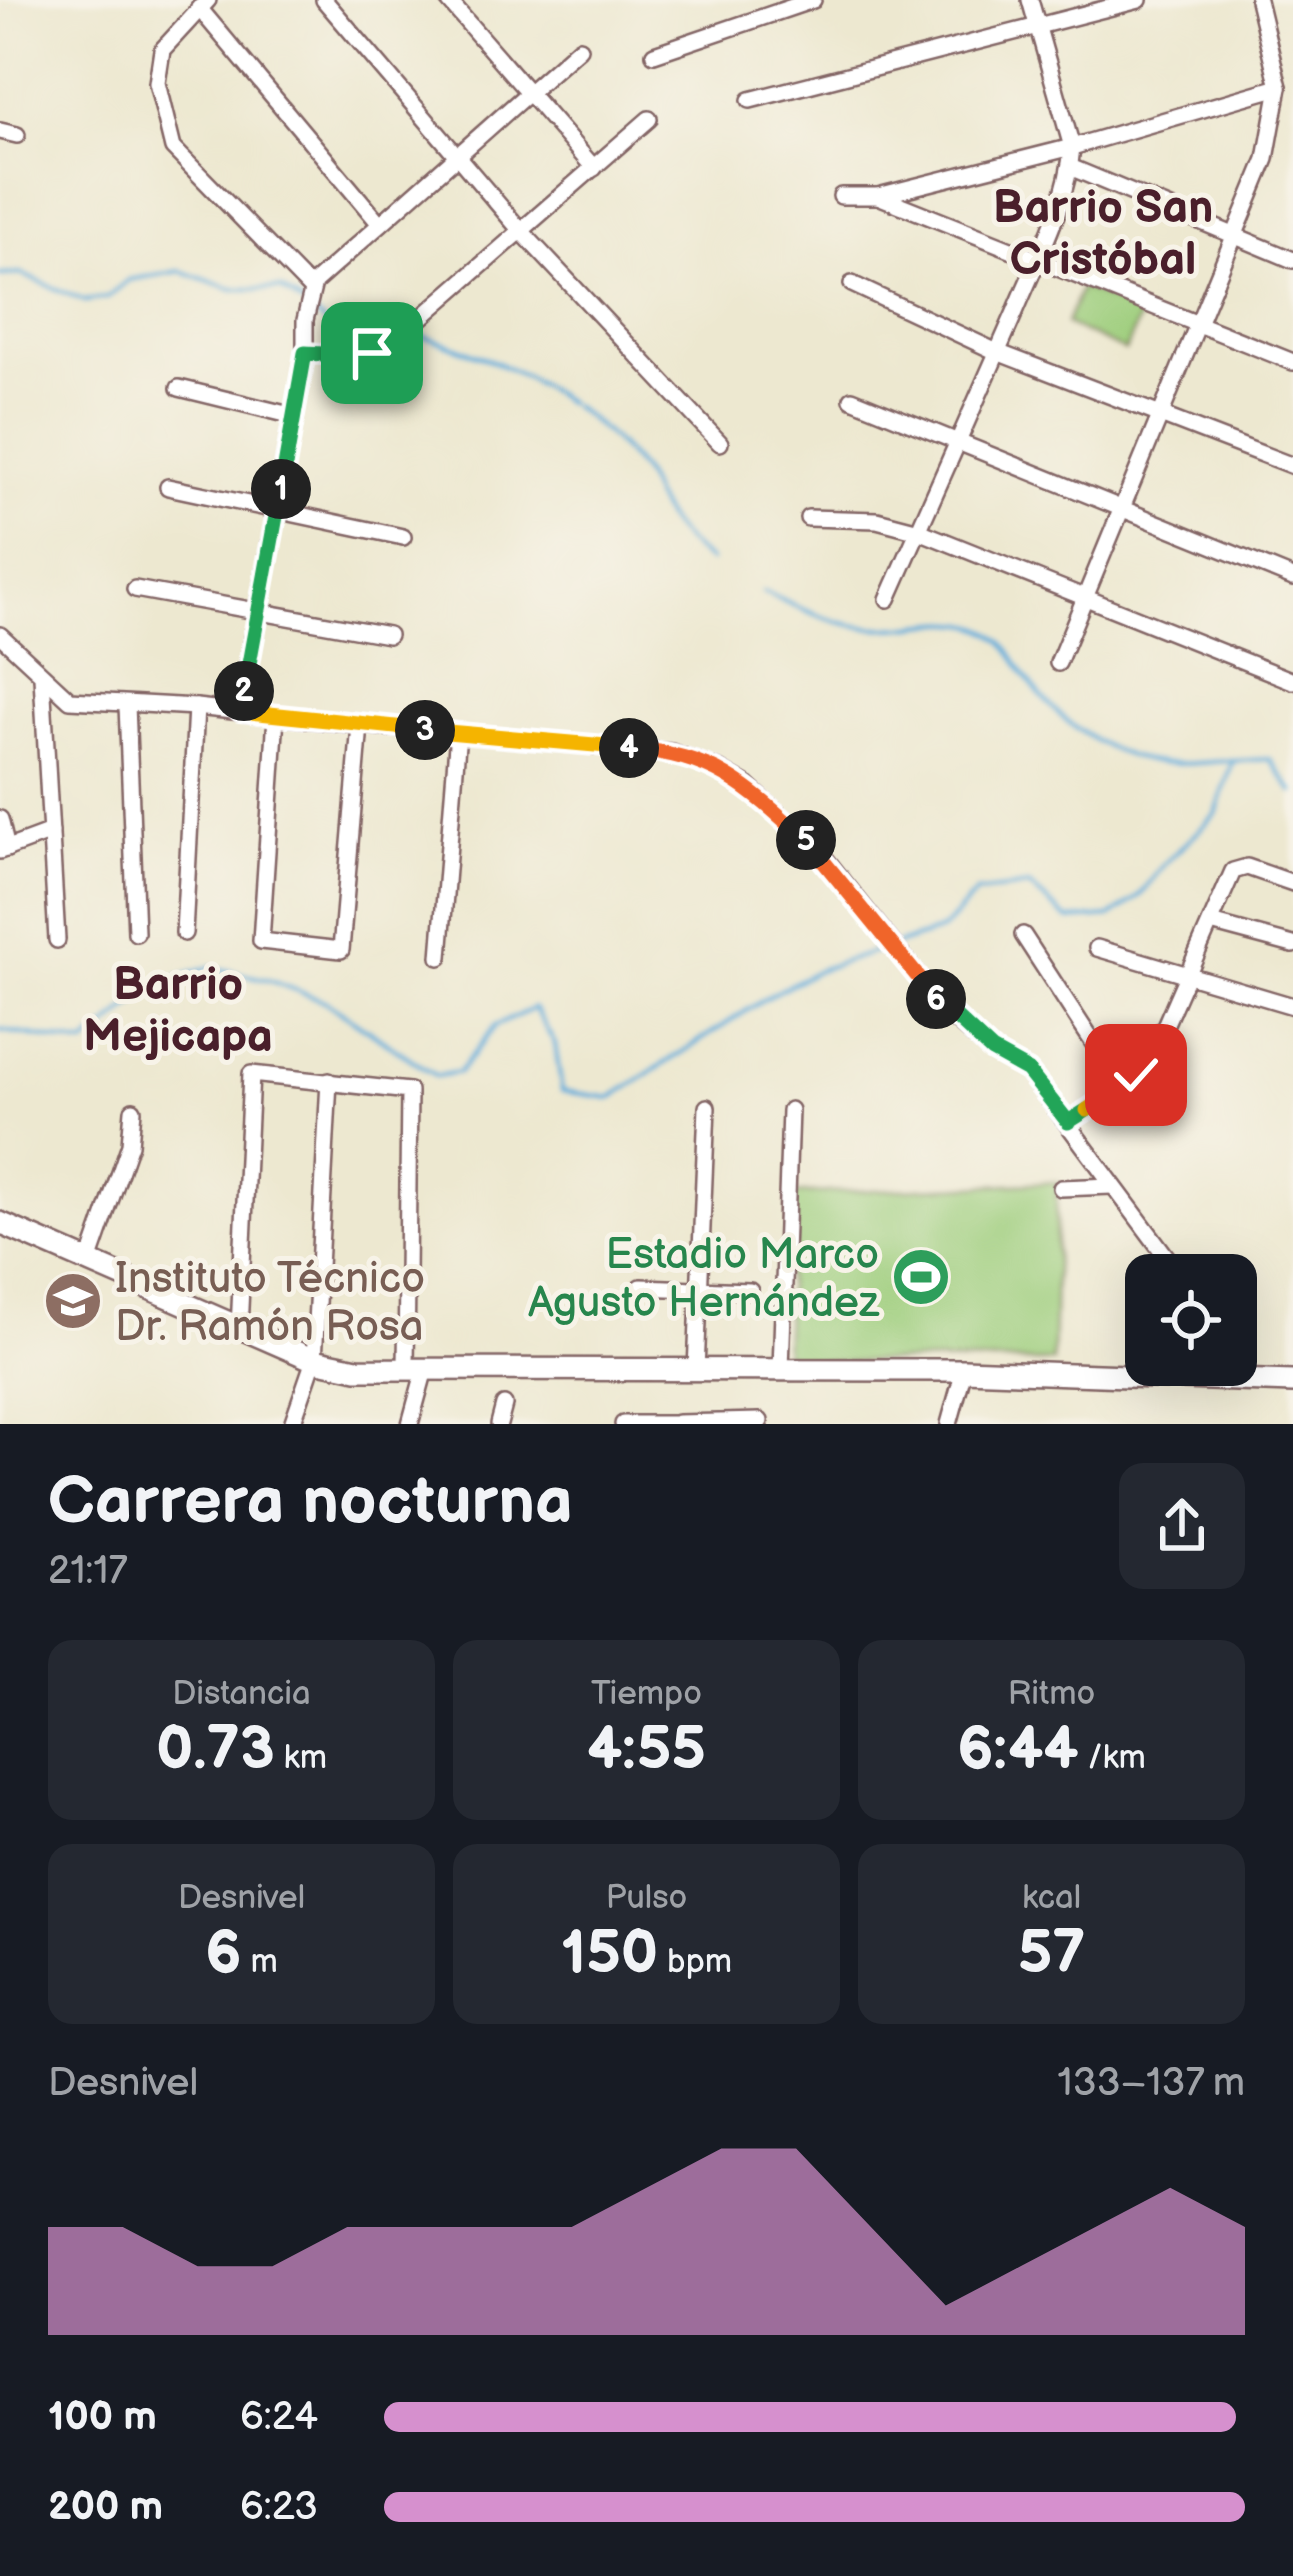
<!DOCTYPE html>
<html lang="es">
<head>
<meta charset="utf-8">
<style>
  :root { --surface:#171b24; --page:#242831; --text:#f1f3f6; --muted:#9ea1a6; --accent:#d690ce }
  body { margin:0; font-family:"Balsamiq Sans",sans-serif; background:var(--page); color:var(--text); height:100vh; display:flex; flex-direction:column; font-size:45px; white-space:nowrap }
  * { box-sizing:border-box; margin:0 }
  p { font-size:39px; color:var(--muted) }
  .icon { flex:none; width:66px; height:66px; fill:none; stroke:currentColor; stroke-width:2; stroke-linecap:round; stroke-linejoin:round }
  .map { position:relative; height:1424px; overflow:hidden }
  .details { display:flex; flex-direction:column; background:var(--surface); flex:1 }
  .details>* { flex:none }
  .tools { position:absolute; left:1125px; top:1254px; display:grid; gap:24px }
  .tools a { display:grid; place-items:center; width:132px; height:132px; border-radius:24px; background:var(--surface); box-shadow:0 12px 48px #0002; font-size:60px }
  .pin { position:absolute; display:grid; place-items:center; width:102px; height:102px; color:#fff; margin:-51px; border-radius:24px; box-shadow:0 6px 18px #0006 }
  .km { position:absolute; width:60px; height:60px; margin:-30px; border-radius:50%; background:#222; color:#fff; font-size:33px; line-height:60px; text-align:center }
  .round { display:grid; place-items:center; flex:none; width:126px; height:126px; border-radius:24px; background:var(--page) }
  .headline { display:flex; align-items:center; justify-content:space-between; height:204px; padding:0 48px }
  h1 { font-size:66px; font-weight:700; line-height:90px }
  .figures { display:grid; grid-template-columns:repeat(3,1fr); gap:18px; height:204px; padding:12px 48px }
  .figures div { display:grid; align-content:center; border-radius:24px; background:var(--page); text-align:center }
  .figures b { font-size:60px; font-weight:700 }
  .figures small { font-size:33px; font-weight:400 }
  .figures p { font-size:33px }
  .chart { height:336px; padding:24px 48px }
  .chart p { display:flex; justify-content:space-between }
  .chart svg { width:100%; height:216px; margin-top:12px; fill:var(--accent); opacity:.7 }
  ul { padding:0 48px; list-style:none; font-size:39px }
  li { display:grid; grid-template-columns:192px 144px 1fr; align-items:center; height:90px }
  li i { height:30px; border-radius:15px; background:var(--accent) }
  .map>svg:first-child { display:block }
</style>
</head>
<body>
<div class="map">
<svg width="1293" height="1424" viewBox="0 0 1293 1424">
  <rect width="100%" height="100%" fill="#f7f3e8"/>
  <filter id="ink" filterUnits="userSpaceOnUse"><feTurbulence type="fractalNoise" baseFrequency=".00833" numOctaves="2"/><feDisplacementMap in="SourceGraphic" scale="24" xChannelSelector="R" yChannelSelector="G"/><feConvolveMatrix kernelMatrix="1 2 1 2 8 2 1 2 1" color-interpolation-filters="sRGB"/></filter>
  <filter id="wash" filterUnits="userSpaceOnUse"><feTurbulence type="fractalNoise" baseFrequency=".004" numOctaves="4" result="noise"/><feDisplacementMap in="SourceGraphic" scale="48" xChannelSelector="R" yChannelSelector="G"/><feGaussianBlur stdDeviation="2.7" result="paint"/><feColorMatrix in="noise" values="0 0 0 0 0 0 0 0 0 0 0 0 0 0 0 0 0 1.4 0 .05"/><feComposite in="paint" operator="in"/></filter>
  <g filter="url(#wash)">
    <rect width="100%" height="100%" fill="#ede8d0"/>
    <g fill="#9ece7d" stroke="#747654" stroke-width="3">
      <polygon points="1081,287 1141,314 1125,351 1066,324"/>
      <polygon points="1057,1182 1053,1362 784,1361 790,1194"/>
    </g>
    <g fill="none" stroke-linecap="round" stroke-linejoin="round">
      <g stroke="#62aedb" stroke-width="4.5">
        <polyline points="0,275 21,274 85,301 107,298 128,280 181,271 232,289 281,289 304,305"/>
        <path d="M312,312C342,340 354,339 394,333"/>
        <path d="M411,333C497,356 580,397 638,467C646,476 649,488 655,499C669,527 685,543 710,561"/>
        <path d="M763,592C798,607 837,627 876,628C910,630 943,617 976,626C1004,634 1011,654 1025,675C1056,720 1105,756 1160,763C1183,766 1210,761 1233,761"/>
        <polyline points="0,1030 85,1045 158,984 211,967 268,980 325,1001 436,1076 459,1072 495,1026 534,1008 555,1044 562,1091 611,1098 774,993 818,970 942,930 976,893 1029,886 1069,920 1110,917 1139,897 1164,864 1216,814 1233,761 1270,759 1293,792"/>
      </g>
    </g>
  </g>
  <g filter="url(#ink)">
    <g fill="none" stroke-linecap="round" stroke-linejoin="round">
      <defs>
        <g id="minor">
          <polyline points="208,0 162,50 157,83 173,148 311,289"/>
          <polyline points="324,0 521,231 720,443"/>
          <polyline points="448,0 594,168"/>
          <polyline points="199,8 380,224"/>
          <polyline points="654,54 813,0"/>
          <polyline points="750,100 1139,0"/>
          <polyline points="0,131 17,135"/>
          <polyline points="1070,167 1293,260"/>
          <polyline points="841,196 878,196 1072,147 1279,87"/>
          <polyline points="878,196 1293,362"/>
          <polyline points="852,284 997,352 1293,466"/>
          <polyline points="305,353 357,357 390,345 649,119"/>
          <polyline points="179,388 294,416"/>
          <polyline points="852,399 1293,578"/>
          <polyline points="168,487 403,537"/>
          <polyline points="808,518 877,520 919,531 1293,681"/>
          <polyline points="135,589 388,635"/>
          <path d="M888,599C931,503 973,408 1015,312C1036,261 1068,202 1072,147L1030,0"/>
          <polyline points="0,635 70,700 196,707 360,725 671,752 720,770 748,786 820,852 949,1015 992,1051 1028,1071 1180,1275"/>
          <polyline points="1058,663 1266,159 1279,87 1258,0"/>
          <polyline points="42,677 57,940"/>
          <polyline points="127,705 136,933"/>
          <polyline points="240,711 305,353 305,320 314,283 579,48"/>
          <polyline points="276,716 261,941 341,950 360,725"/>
          <polyline points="0,819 7,849"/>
          <polyline points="0,851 51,832"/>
          <polyline points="1211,923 1293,945"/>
          <polyline points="184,933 196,707"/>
          <polyline points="1023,935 1122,1087"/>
          <polyline points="1097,948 1293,1006"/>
          <polyline points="440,957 458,732"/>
          <polyline points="1068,1122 1112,1095 1153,1053 1233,871 1247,867 1293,883"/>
          <polyline points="1061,1188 1112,1186"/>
          <polyline points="90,1259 130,1144 133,1110"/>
          <polyline points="641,1287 750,1291"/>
          <polyline points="239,1329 251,1074 409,1091 406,1369"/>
          <polyline points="781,1369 790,1110"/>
          <polyline points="696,1370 707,1107"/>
          <polyline points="678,1423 760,1421"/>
          <polyline points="292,1424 314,1360 329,1081"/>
          <polyline points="410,1424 425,1369"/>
          <polyline points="499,1424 504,1405"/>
          <polyline points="623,1424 678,1424"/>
          <polyline points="949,1424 964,1370"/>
        </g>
        <polyline id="tertiary" points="0,1223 314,1360 357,1369 964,1370 1293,1382"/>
      </defs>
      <use href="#minor" stroke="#836565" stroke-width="20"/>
      <use href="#tertiary" stroke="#836565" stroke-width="26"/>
      <use href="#minor" stroke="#fff" stroke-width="15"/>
      <use href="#tertiary" stroke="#fff" stroke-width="21"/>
    </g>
  </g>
  <g fill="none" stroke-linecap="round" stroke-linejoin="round" filter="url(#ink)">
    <defs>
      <polyline id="split-1" points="281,489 305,353 357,356 372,353"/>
      <polyline id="split-2" points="244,691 281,489"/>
      <polyline id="split-3" points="244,691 240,711 425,730"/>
      <polyline id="split-4" points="425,730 629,748"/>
      <path id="split-5" d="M629,748C715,756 745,784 806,840"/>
      <polyline id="split-6" points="806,840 936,999"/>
      <polyline id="split-7" points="936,999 992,1051 1028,1071 1068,1122 1087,1110"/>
      <polyline id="split-8" points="1087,1110 1136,1075"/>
    </defs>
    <use href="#split-1" stroke="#fff" stroke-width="24"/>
    <use href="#split-2" stroke="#fff" stroke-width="24"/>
    <use href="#split-3" stroke="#fff" stroke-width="24"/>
    <use href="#split-4" stroke="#fff" stroke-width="24"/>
    <use href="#split-5" stroke="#fff" stroke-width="24"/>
    <use href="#split-6" stroke="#fff" stroke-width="24"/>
    <use href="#split-7" stroke="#fff" stroke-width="24"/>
    <use href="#split-8" stroke="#fff" stroke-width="24"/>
    <use href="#split-1" stroke="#22a559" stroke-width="15"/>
    <use href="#split-2" stroke="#22a559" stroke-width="15"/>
    <use href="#split-3" stroke="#f5b400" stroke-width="15"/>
    <use href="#split-4" stroke="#f5b400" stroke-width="15"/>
    <use href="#split-5" stroke="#f0652b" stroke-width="15"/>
    <use href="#split-6" stroke="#f0652b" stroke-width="15"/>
    <use href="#split-7" stroke="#22a559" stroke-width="15"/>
    <use href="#split-8" stroke="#f5b400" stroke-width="15"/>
  </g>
  <defs>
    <symbol id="stadium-disc" viewBox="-11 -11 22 22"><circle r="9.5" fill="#2e9e5b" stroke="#f7f3e8"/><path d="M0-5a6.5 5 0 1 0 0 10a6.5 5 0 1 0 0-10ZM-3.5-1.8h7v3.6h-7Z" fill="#fff"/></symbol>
    <symbol id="school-disc" viewBox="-11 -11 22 22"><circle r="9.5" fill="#8d6e63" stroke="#f7f3e8"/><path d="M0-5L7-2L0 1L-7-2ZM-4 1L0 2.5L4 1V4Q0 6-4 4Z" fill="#fff"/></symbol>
  </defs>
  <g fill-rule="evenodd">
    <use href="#stadium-disc" x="888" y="1244" width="66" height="66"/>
    <use href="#school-disc" x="40" y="1268" width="66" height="66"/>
  </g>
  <g text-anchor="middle" stroke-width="10" stroke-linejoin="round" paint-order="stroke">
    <g font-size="42" fill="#27864d" stroke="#f7f3e8" text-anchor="end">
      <text x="879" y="1268">Estadio Marco<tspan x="879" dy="48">Agusto Hernández</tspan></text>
    </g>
    <g font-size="42" fill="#785e54" stroke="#f7f3e8" text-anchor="start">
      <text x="115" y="1292">Instituto Técnico<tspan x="115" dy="48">Dr. Ramón Rosa</tspan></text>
    </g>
    <g font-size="45" font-weight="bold" fill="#4a1f2b" stroke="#f7f3e8">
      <text x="1103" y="222">Barrio San<tspan x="1103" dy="52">Cristóbal</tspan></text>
      <text x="178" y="999">Barrio<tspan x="178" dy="52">Mejicapa</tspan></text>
    </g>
  </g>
</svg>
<div class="tools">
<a><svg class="icon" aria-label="locate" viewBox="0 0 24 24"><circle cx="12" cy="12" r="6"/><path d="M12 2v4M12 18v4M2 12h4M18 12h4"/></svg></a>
</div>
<div class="pin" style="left:372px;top:353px;background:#1e9e55"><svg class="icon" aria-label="arrive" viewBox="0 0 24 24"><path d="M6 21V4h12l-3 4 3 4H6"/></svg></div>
<div class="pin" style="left:1136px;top:1075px;background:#d93025"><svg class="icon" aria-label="check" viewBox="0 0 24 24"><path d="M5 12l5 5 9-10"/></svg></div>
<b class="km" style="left:281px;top:489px">1</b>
<b class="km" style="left:244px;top:691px">2</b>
<b class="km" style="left:425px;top:730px">3</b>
<b class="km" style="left:629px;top:748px">4</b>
<b class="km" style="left:806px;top:840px">5</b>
<b class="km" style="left:936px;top:999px">6</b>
</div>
<section class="details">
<div class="headline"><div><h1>Carrera nocturna</h1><p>21:17</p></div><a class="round"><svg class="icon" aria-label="share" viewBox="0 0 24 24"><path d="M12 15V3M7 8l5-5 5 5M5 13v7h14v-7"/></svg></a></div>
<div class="figures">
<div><p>Distancia</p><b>0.73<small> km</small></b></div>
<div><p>Tiempo</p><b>4:55</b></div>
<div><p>Ritmo</p><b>6:44<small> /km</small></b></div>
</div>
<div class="figures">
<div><p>Desnivel</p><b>6<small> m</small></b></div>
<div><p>Pulso</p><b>150<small> bpm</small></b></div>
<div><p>kcal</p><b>57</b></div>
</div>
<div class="chart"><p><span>Desnivel</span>133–137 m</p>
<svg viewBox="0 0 160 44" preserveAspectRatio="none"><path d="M0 44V22L10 22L20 30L30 30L40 22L50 22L60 22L70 22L80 14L90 6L100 6L110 22L120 38L130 30L140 22L150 14L160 22V44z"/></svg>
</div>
<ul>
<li><b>100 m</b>6:24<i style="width:99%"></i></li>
<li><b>200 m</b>6:23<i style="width:100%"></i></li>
</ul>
</section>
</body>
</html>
